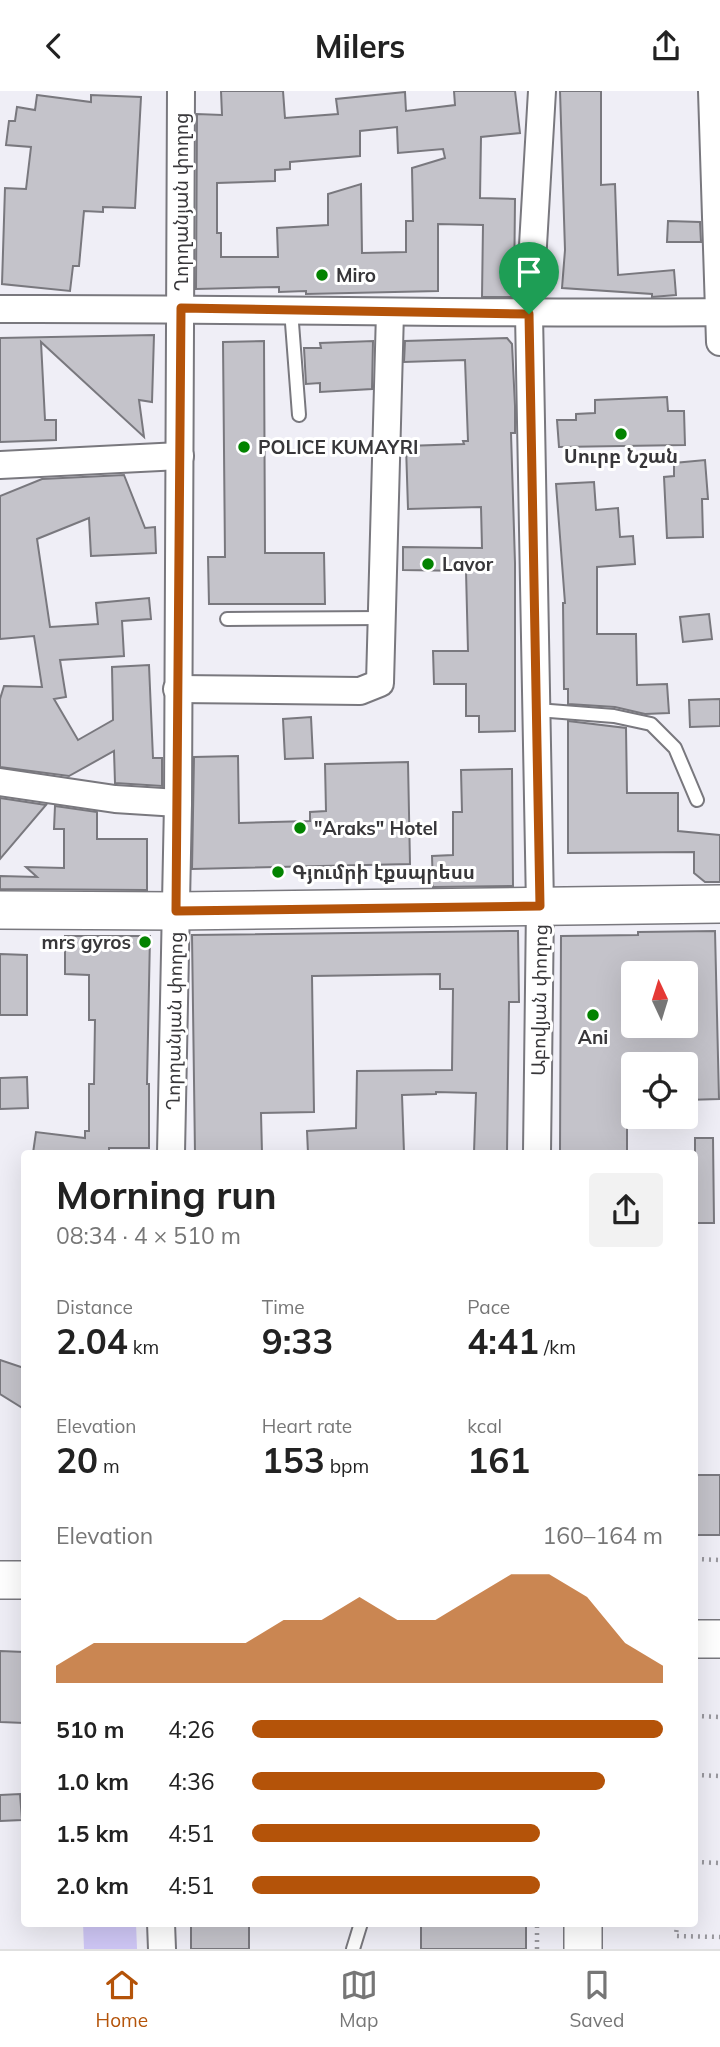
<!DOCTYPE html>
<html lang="en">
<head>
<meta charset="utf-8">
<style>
  :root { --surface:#fff; --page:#f2f2f2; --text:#222; --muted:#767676; --line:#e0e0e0; --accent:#b45309 }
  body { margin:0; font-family:Mulish,"Noto Sans Armenian",sans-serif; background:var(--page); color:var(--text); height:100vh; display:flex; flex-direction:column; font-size:26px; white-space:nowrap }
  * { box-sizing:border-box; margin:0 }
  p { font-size:23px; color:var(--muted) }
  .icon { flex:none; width:38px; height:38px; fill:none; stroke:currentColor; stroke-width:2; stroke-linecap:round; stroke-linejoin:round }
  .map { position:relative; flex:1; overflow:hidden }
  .sheet { position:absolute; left:21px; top:1059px; width:677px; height:777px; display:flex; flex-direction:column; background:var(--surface); border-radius:7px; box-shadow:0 7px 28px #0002 }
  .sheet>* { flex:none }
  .needle { width:46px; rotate:356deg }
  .buttons { position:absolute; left:621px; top:870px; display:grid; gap:14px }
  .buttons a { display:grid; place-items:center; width:77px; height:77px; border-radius:7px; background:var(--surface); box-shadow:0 7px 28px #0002; font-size:35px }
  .pin { position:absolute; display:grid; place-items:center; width:60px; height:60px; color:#fff; margin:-72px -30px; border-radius:50% 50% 50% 0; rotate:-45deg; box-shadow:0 0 7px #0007 }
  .pin .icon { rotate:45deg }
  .round { display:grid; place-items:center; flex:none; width:74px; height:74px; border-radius:7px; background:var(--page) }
  .overview { display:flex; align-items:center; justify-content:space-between; height:119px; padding:0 35px }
  h1 { font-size:38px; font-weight:700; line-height:52px }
  .stats { display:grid; grid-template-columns:repeat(3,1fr); gap:10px; height:119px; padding:7px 35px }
  .stats div { display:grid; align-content:center }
  .stats b { font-size:35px; font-weight:700 }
  .stats small { font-size:19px; font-weight:400 }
  .stats p { font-size:19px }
  .chart { height:196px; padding:14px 35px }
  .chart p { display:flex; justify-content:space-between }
  .chart svg { width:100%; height:126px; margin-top:7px; fill:var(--accent); opacity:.7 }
  ul { padding:0 35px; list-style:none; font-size:23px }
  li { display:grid; grid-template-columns:112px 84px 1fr; align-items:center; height:52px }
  li i { height:18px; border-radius:9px; background:var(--accent) }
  header { display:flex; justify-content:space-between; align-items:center; height:91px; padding:0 35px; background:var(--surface); font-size:32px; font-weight:700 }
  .dock { display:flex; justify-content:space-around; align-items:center; height:98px; border-top:2px solid var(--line); background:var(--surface); font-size:19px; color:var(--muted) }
  .dock a { display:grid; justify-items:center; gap:4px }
  .dock .selected { color:var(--accent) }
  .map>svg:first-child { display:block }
</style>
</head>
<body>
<header><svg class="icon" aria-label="back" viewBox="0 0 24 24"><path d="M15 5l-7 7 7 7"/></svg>Milers<svg class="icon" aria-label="share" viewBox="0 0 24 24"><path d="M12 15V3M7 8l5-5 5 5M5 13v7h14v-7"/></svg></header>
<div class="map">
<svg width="720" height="1858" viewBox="0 0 720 1858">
  <rect width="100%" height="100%" fill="#efeef6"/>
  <polygon fill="#cfc7f6" points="83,1832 136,1832 137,1858 84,1858"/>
  <g fill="#c4c3ca" stroke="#79787e" stroke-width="2" fill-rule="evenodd">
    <path d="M221,0H283L285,27L338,23L336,8L405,1L406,20L455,14L454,0H515L520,42L481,46L480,107L515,108L514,206H482L483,134L438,133V200L306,203V200L279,201V196L196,198L197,23L222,24ZM397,36L398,62L443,58L445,67L412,77L413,130H406V161L362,162L361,93L328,103V134L277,137L278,166H221V142H217V92L275,90V79L290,78V71L360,65V40Z"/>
    <polygon points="560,0 601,0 601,94 615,93 618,184 674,179 676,204 652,206 652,203 562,197 565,159"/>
    <polygon points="37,4 91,11 91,4 141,6 135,117 103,116 103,121 84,120 79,175 73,175 70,200 2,193 5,97 26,98 31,56 6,54 9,30 15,30 17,16 35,19"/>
    <polygon points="668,130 700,131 701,151 667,151"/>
    <polygon points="154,244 152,311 139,309 144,346 41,251 45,329 56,329 56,349 0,351 0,247"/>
    <polygon points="507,247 512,253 515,315 515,342 511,342 515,472 515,640 479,641 479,625 466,625 466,593 434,593 433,560 468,560 466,480 403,479 403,456 482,457 481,416 408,418 406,355 464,353 463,350 468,350 465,269 404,271 405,250"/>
    <polygon points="264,250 265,462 324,462 325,513 209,513 208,466 225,466 223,251"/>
    <polygon points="373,250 372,298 320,301 320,292 306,293 304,257 321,257 320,252"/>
    <polygon points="667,306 668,320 684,320 685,354 559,356 557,329 576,329 576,323 595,322 595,309"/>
    <polygon points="705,369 708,408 702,408 703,446 667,447 664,386 674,385 674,372"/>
    <polygon points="124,384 145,437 155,436 156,462 91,465 89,427 37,448 50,536 98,533 96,512 149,507 151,528 122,530 124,565 60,569 66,606 54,608 78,649 113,629 112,576 149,574 153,667 162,667 162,695 115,692 114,660 69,685 0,676 0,608 4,595 42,596 34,545 0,548 0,405 42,388"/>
    <polygon points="594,391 596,419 618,417 620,446 633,445 635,473 597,476 597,543 636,543 637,594 667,593 669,622 645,623 615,616 568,613 568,598 564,598 563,512 565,512 556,393"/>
    <polygon points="709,523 712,548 683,551 680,526"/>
    <polygon points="720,608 720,635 690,636 689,609"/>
    <polygon points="311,626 313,667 285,668 283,628"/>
    <polygon points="568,630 626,637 627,702 678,702 678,740 720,744 720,791 705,791 694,782 694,761 568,762"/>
    <polygon points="238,665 239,732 310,730 310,721 326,720 325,673 408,671 410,773 192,778 194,666"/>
    <polygon points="512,678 513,795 433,796 432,765 453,764 453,721 462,721 461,679"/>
    <polygon points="0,707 46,714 0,768"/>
    <polygon points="55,715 97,721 97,748 147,748 147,799 0,798 0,785 37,786 26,776 64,777 64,738 54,738"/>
    <polygon points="518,840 519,911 509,911 507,1062 474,1062 476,1002 436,1001 436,1003 402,1004 404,1062 308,1062 307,1040 356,1037 357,980 452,979 453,898 440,898 440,883 312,885 314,1021 261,1022 262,1062 195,1062 192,844"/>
    <path d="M715,840L719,1008L686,1009V973H627V1062H560L561,845L638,844V841ZM626,882H686V934H626Z"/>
    <polygon points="65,845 150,845 147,993 149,993 149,1057 109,1057 109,1060 105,1062 33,1062 36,1041 85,1047 85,1040 89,1040 89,993 94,993 95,929 89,929 89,884 65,883"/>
    <polygon points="0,863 27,864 27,924 0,924"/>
    <polygon points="27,986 28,1017 0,1018 0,987"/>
    <polygon points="695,1047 713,1047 714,1132 695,1132"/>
    <polygon points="0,1269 24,1277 24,1318 0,1303"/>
    <rect x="695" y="1384" width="25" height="60"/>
    <polygon points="0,1560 24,1561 24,1632 0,1631"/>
    <polygon points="20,1703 22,1729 0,1730 0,1704"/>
    <rect x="191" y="1832" width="58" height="26"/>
    <rect x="421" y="1832" width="105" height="26"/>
  </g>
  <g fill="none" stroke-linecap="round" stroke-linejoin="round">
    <defs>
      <g id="lane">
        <polyline points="291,219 299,324"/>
        <polyline points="227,528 383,527"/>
        <polyline points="537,619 614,625 651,633 675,657 697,709"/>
        <polyline points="353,1858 361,1832"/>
      </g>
      <g id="street">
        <polyline points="712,0 720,251"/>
        <path d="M0,218C240,217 480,224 720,221"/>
        <polyline points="0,374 180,365"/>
        <polyline points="177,598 360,600 380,592 390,221"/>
        <polyline points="0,691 115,708 178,712"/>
        <polyline points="171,1062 178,712 181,0"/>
        <polyline points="537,1062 540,815 529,223 542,0"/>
        <polyline points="161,1832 162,1858"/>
      </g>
      <g id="secondary">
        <polyline points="0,819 176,820 720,813"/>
        <polyline points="0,1489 24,1489"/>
        <polyline points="695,1548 720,1548"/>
        <polyline points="583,1858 583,1832"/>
      </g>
    </defs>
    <use href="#lane" stroke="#79787e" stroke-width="16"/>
    <use href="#street" stroke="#79787e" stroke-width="30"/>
    <use href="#secondary" stroke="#79787e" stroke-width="40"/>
    <g stroke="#98979d" stroke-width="4.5" stroke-dasharray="2 5" stroke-linecap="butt">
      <polyline points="695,1468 720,1469"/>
      <polyline points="695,1625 720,1626"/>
      <polyline points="695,1684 720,1685"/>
      <polyline points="695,1771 720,1772"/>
      <polyline points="677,1832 676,1845 720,1846"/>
      <polyline points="537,1858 537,1832"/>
    </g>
    <use href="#lane" stroke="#fff" stroke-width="12"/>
    <use href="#street" stroke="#fff" stroke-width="26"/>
    <use href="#secondary" stroke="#fff" stroke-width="37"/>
  </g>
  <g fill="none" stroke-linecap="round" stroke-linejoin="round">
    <defs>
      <polygon id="route" points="181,217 529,223 540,815 176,820"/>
    </defs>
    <use href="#route" stroke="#fff" stroke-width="14"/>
    <use href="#route" stroke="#b45309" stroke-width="9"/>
  </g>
  <g fill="#038300" stroke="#fff" stroke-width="2.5">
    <circle cx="322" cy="184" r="7"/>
    <circle cx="621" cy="343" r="7"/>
    <circle cx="244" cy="356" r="7"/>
    <circle cx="428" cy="473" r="7"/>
    <circle cx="300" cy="737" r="7"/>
    <circle cx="278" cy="781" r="7"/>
    <circle cx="145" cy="851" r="7"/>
    <circle cx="593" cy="924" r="7"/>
  </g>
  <g text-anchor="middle" stroke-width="6" stroke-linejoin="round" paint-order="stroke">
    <g font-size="19" fill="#38373a" stroke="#fff">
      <text transform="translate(181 111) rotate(-90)" y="7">Ղորղանյան փողոց</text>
      <text transform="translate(539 909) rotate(-89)" y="7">Աբովյան փողոց</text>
      <text transform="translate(174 930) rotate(-89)" y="7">Ղորղանյան փողոց</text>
    </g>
    <g font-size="19" font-weight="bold" fill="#38373a" stroke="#fff" text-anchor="start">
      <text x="336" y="191">Miro</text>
      <text x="258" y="363">POLICE KUMAYRI</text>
      <text x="621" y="372" text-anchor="middle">Սուրբ Նշան</text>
      <text x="442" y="480">Lavor</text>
      <text x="314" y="744">"Araks" Hotel</text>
      <text x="292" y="788">Գյումրի էքսպրեսս</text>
      <text x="131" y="858" text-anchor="end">mrs gyros</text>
      <text x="593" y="953" text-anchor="middle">Ani</text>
    </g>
  </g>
</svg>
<div class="buttons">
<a><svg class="needle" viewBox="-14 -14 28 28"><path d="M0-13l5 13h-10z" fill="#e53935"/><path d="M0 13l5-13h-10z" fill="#767676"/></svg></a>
<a><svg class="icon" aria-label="locate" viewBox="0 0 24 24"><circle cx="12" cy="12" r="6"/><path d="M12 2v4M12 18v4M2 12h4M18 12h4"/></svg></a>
</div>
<div class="pin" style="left:529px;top:223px;background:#1e9e55"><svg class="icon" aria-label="arrive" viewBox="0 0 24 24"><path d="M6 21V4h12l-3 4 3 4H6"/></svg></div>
<section class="sheet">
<div class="overview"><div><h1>Morning run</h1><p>08:34 · 4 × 510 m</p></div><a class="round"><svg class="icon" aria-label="share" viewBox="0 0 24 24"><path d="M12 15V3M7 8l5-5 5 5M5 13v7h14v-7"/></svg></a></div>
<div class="stats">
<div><p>Distance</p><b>2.04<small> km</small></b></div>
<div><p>Time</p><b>9:33</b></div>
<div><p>Pace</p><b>4:41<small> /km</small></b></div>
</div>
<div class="stats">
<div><p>Elevation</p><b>20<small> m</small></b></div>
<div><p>Heart rate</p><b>153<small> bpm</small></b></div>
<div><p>kcal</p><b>161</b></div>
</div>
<div class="chart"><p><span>Elevation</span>160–164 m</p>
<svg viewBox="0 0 160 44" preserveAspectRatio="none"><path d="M0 44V38L10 30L20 30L30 30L40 30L50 30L60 22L70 22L80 14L90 22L100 22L110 14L120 6L130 6L140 14L150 30L160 38V44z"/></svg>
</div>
<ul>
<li><b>510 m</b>4:26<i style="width:100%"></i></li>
<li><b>1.0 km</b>4:36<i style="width:86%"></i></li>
<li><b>1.5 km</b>4:51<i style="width:70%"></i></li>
<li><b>2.0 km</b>4:51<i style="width:70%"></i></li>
</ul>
</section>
</div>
<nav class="dock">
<a class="selected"><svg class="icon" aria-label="home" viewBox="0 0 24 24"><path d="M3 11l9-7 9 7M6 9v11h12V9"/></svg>Home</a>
<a><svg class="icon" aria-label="map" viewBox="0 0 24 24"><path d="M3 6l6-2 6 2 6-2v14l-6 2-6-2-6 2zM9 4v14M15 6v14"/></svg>Map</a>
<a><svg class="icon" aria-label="saved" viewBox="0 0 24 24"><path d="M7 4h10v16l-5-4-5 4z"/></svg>Saved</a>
</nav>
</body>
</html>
